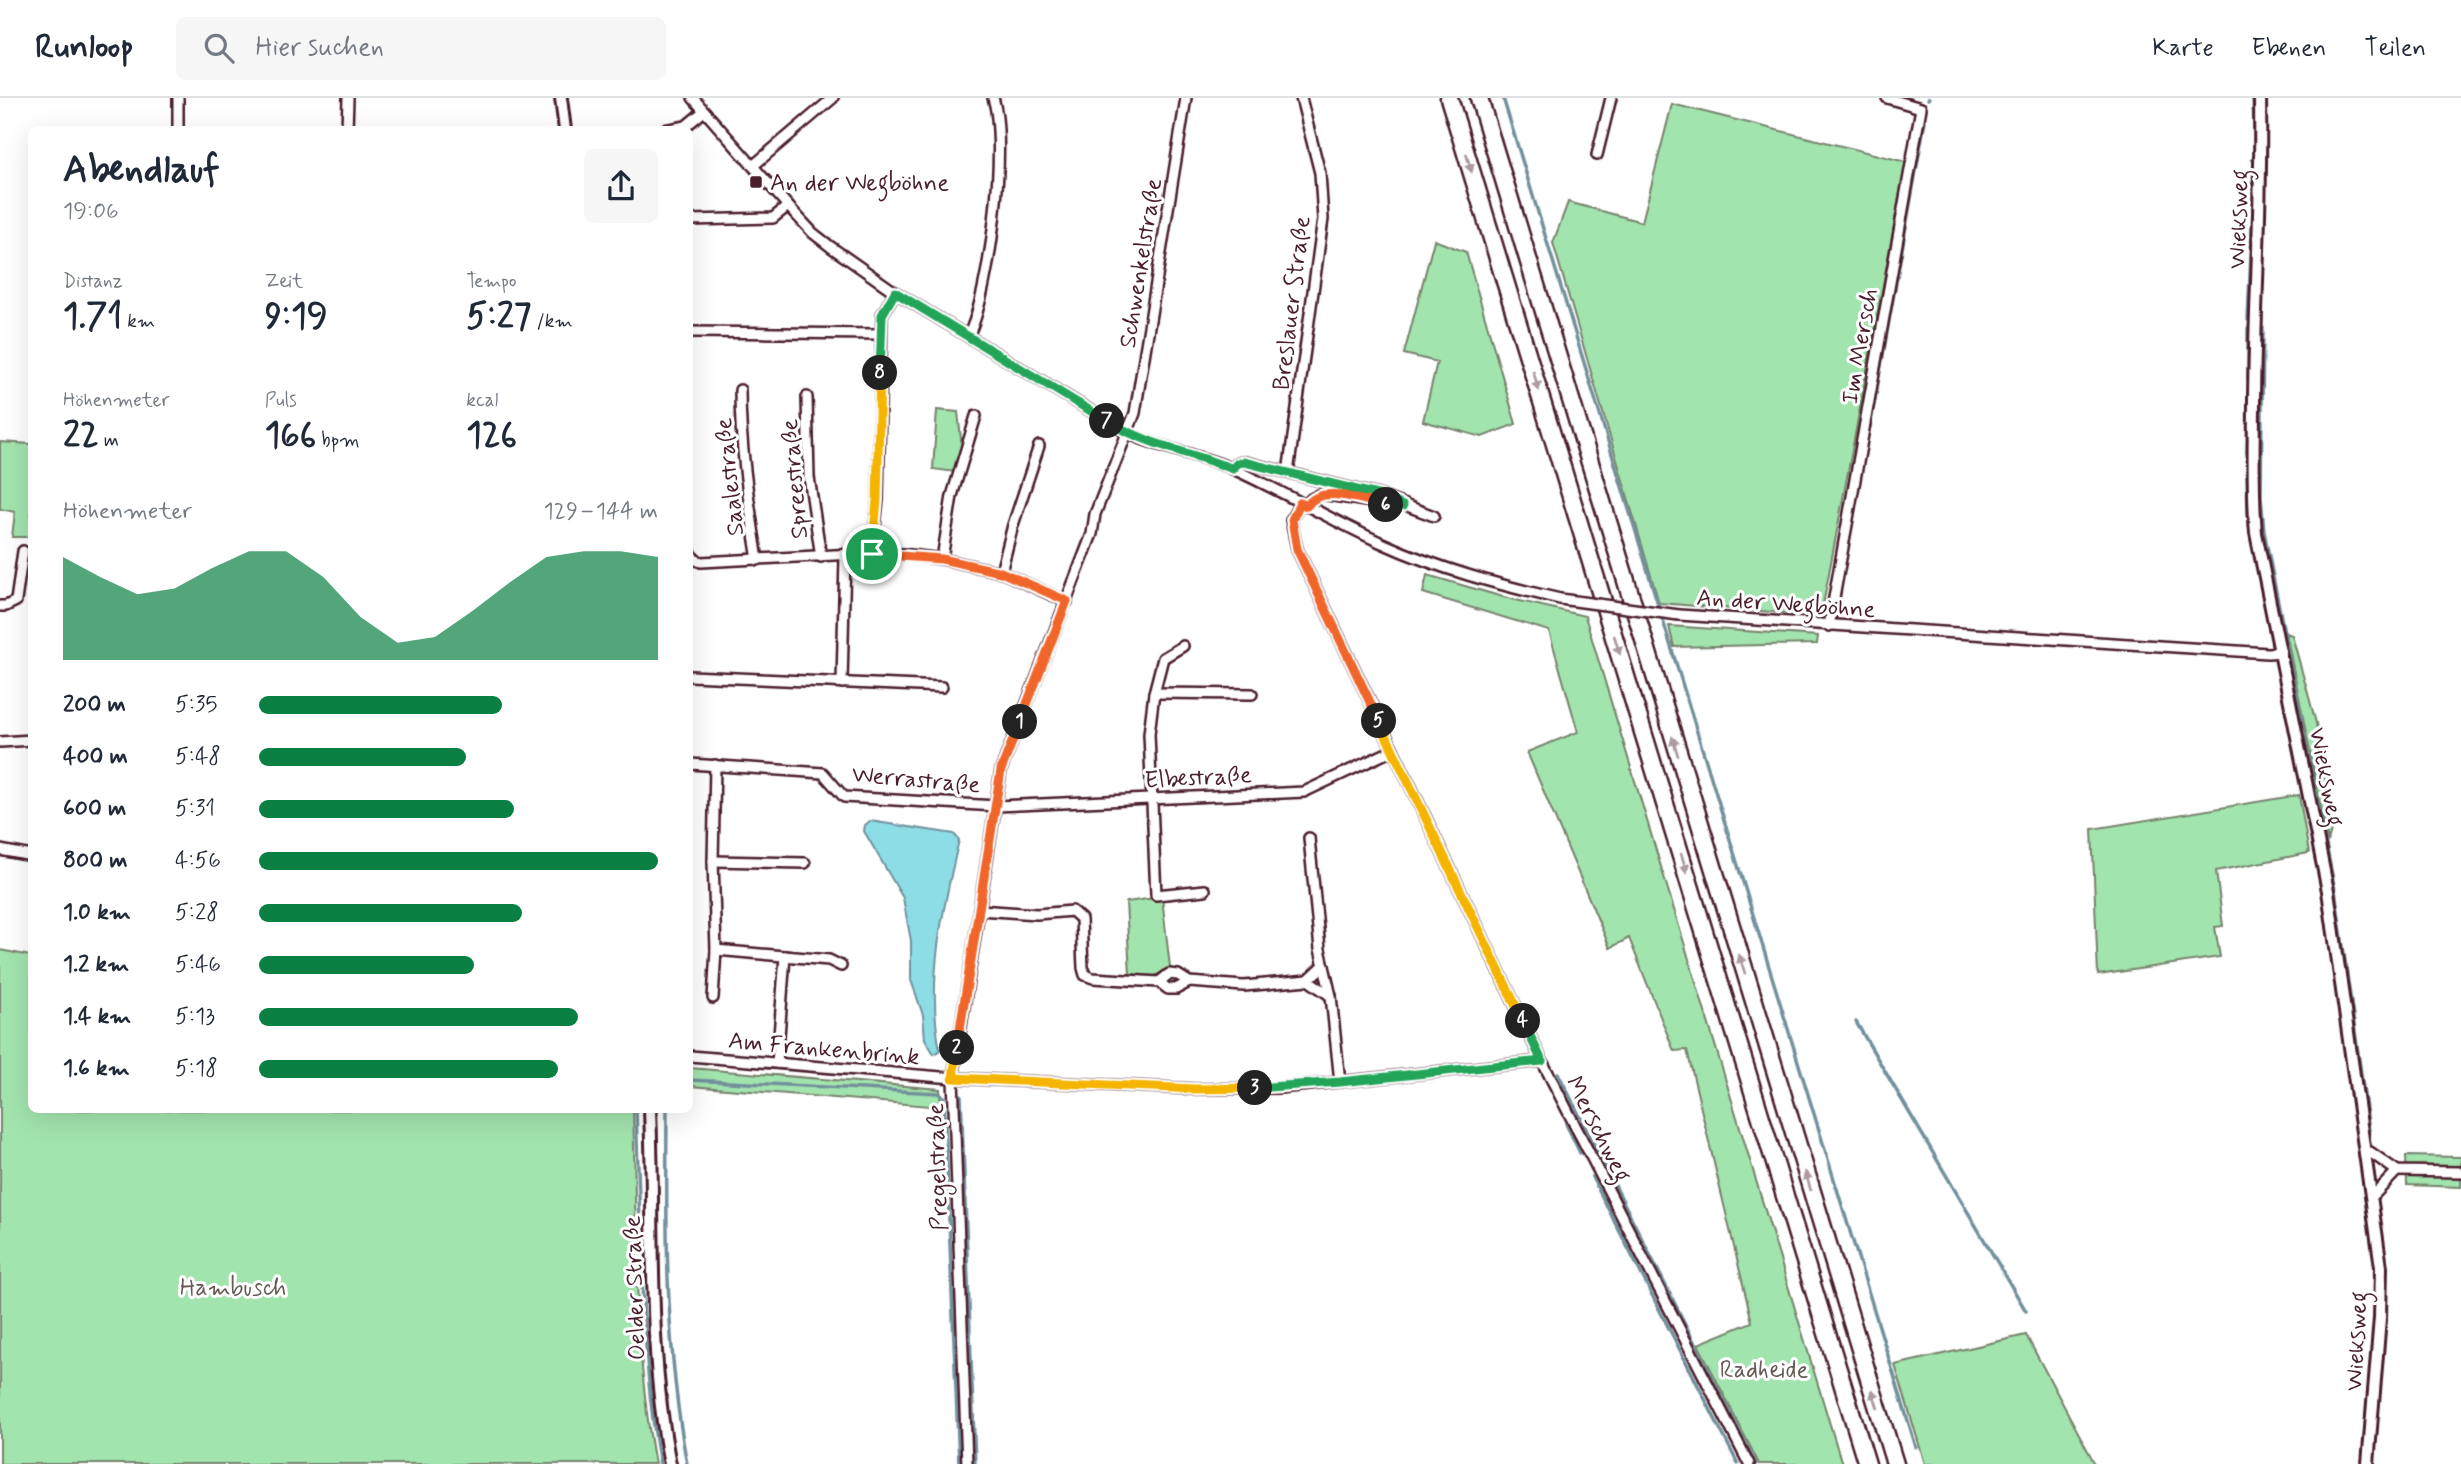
<!DOCTYPE html>
<html lang="de">
<head>
<meta charset="utf-8">
<style>
  :root { --surface:#fff; --page:#f6f6f7; --text:#1f2937; --muted:#747a83; --line:#e0e1e3; --accent:#0b8043 }
  body { margin:0; font-family:Mynerve,sans-serif; background:var(--page); color:var(--text); height:100vh; display:flex; flex-direction:column; font-size:26px; white-space:nowrap }
  * { box-sizing:border-box; margin:0 }
  p { font-size:23px; color:var(--muted) }
  .icon { flex:none; width:38px; height:38px; fill:none; stroke:currentColor; stroke-width:2; stroke-linecap:round; stroke-linejoin:round }
  .map { position:relative; flex:1; overflow:hidden }
  .details { position:absolute; left:28px; top:28px; width:665px; height:987px; display:flex; flex-direction:column; background:var(--surface); border-radius:10px; box-shadow:0 7px 28px #0002 }
  .details>* { flex:none }
  .pin { position:absolute; display:grid; place-items:center; width:60px; height:60px; color:#fff; margin:-30px; border:4px solid #fff; border-radius:50%; box-shadow:0 2px 7px #0007 }
  .km { position:absolute; width:35px; height:35px; margin:-18px; border-radius:50%; background:#222; color:#fff; font-size:19px; line-height:35px; text-align:center }
  .round { display:grid; place-items:center; flex:none; width:74px; height:74px; border-radius:10px; background:var(--page) }
  .head { display:flex; align-items:center; justify-content:space-between; height:119px; padding:0 35px }
  h1 { font-size:38px; font-weight:800; line-height:52px }
  .figures { display:grid; grid-template-columns:repeat(3,1fr); gap:10px; height:119px; padding:7px 35px }
  .figures div { display:grid; align-content:center }
  .figures b { font-size:35px; font-weight:800 }
  .figures small { font-size:19px; font-weight:400 }
  .figures p { font-size:19px }
  .chart { height:196px; padding:14px 35px }
  .chart p { display:flex; justify-content:space-between }
  .chart svg { width:100%; height:126px; margin-top:7px; fill:var(--accent); opacity:.7 }
  ul { padding:0 35px; list-style:none; font-size:23px }
  li { display:grid; grid-template-columns:112px 84px 1fr; align-items:center; height:52px }
  li i { height:18px; border-radius:9px; background:var(--accent) }
  header { display:flex; align-items:center; gap:42px; box-sizing:border-box; height:98px; padding:0 35px; background:var(--surface); border-bottom:2px solid var(--line) }
  header strong { font-size:33px }
  nav { display:flex; gap:38px; margin-inline-start:auto; font-size:24px }
  .search { width:490px; height:63px; background:var(--page); display:flex; align-items:center; gap:18px; box-sizing:border-box; padding:0 24px; border-radius:10px; color:var(--muted); font-size:26px }
  .map>svg:first-child { display:block }
</style>
</head>
<body>
<header>
<strong>Runloop</strong>
<div class="search"><svg class="icon" aria-label="search" viewBox="0 0 24 24"><circle cx="10" cy="10" r="6"/><path d="M15 15l6 6"/></svg>Hier suchen</div>
<nav><a>Karte</a><a>Ebenen</a><a>Teilen</a></nav>
</header>
<div class="map">
<svg width="2461" height="1366" viewBox="0 0 2461 1366">
  <rect width="100%" height="100%" fill="#fff"/>
  <filter id="ink" filterUnits="userSpaceOnUse"><feTurbulence type="fractalNoise" baseFrequency=".0143" numOctaves="2"/><feDisplacementMap in="SourceGraphic" scale="14" xChannelSelector="R" yChannelSelector="G"/><feConvolveMatrix kernelMatrix="1 2 1 2 8 2 1 2 1" color-interpolation-filters="sRGB"/></filter>
  <g filter="url(#ink)">
    <g fill="#a2e4ae" stroke="#76826c" stroke-width="2">
      <polygon points="1672,6 1906,64 1821,518 1659,505 1553,145 1568,104 1642,124"/>
      <polygon points="1434,142 1466,154 1516,326 1482,339 1423,323 1437,264 1404,256"/>
      <polygon points="937,312 958,314 962,350 955,374 933,371"/>
      <polygon points="0,344 31,346 31,439 12,439 15,414 0,411"/>
      <polygon points="1427,477 1503,499 1585,518 1842,1366 1759,1366 1698,1246 1752,1224 1687,952 1674,953 1629,840 1610,850 1527,654 1578,634 1549,533 1423,495"/>
      <polygon points="1669,528 1818,538 1817,546 1674,549"/>
      <polygon points="2286,535 2292,537 2316,625 2332,729 2328,744"/>
      <polygon points="2299,697 2309,755 2216,773 2223,828 2215,829 2220,859 2098,877 2092,731"/>
      <polygon points="1162,799 1170,870 1155,878 1130,876 1126,804"/>
      <path d="M0,852L31,858L32,1012H633C637,1129 633,1250 655,1366H0Z"/>
      <polygon points="690,970 940,991 941,1009 690,988"/>
      <polygon points="2406,1058 2461,1059 2461,1089 2407,1087"/>
      <polygon points="2026,1237 2095,1366 1925,1366 1895,1267"/>
    </g>
    <path fill="#8ddde7" stroke="#72919c" stroke-width="2" d="M870,723L954,736L959,742C943,810 926,882 940,952L934,956L925,941L923,917L911,882V843L903,800L864,733L865,727Z"/>
    <g fill="none" stroke-linecap="round" stroke-linejoin="round">
      <g stroke="#72919c" stroke-width="3.5">
        <polyline points="1503,0 1916,1349"/>
        <polyline points="1928,1 1929,0"/>
        <polyline points="2252,61 2255,57 2253,0"/>
        <polyline points="2251,85 2254,89 2253,101"/>
        <polyline points="2248,222 2253,110"/>
        <polyline points="2263,230 2261,399 2264,433 2335,792 2369,1032"/>
        <polyline points="2248,281 2248,230"/>
        <polyline points="2248,314 2248,294"/>
        <polyline points="1870,329 1925,23"/>
        <polyline points="2247,355 2248,321"/>
        <polyline points="2247,372 2248,417 2272,542"/>
        <polyline points="1856,924 2026,1213"/>
        <polyline points="1558,975 1756,1366"/>
        <polyline points="690,982 938,995 944,999 959,1366"/>
        <polyline points="961,997 975,1366"/>
        <polyline points="636,1012 641,1156"/>
        <path d="M667,1012C666,1130 665,1249 687,1366"/>
        <polyline points="1566,1026 1580,1055"/>
        <polyline points="1592,1079 1738,1366"/>
        <path d="M641,1170C645,1236 648,1301 660,1366"/>
      </g>
      <defs>
        <g id="minor">
          <path d="M693,0L788,108L813,135L831,149L895,194L1127,335C1161,351 1199,356 1233,371C1284,394 1331,422 1382,445C1439,471 1499,487 1560,501"/>
          <polyline points="178,32 178,0"/>
          <polyline points="347,32 348,0"/>
          <polyline points="664,32 686,28 704,13"/>
          <polyline points="1597,57 1611,0"/>
          <polyline points="754,67 833,0"/>
          <polyline points="690,122 773,120 788,108"/>
          <polyline points="690,234 880,236"/>
          <path d="M968,238C990,196 1008,45 993,0"/>
          <path d="M740,292C740,350 749,405 758,462"/>
          <polyline points="807,299 809,379 821,459"/>
          <polyline points="1233,371 1237,365 1245,364 1378,397 1434,418"/>
          <polyline points="1288,375 1323,121 1320,75 1301,0"/>
          <polyline points="1300,405 1291,422 1297,451 1542,963 1749,1366"/>
          <polyline points="1307,408 1311,401 1321,396 1397,408"/>
          <polyline points="690,453 694,461 701,464 872,455 903,456 942,461 1001,474 1067,504"/>
          <polyline points="872,455 878,402 882,217 895,194"/>
          <polyline points="942,461 952,398 976,318"/>
          <polyline points="1001,474 1013,427 1039,348"/>
          <polyline points="0,508 6,508 16,503 23,453"/>
          <polyline points="1679,517 2268,555 2281,554"/>
          <polyline points="1829,528 1921,10 1887,0"/>
          <polyline points="1183,548 1163,560 1154,595 1149,636 1156,797 1205,792"/>
          <polyline points="690,578 942,589"/>
          <polyline points="842,585 845,458"/>
          <polyline points="1154,595 1252,596"/>
          <polyline points="0,644 32,642"/>
          <polyline points="690,666 823,675 844,699 996,708 1304,694 1393,652"/>
          <polyline points="1309,740 1320,851 1331,898 1340,984"/>
          <polyline points="0,752 32,758"/>
          <polyline points="713,763 805,765"/>
          <polyline points="979,812 1037,816 1072,813 1081,821 1083,870 1085,877 1093,880 1159,884 1168,891 1176,891 1189,884"/>
          <polyline points="716,852 829,862 841,868"/>
          <polyline points="1308,882 1331,898"/>
          <polyline points="1159,884 1169,876 1178,877 1189,884 1244,888 1308,882 1324,867"/>
          <polyline points="713,900 716,852 713,763 715,667"/>
          <polyline points="690,958 953,980 1195,991 1280,990 1542,963"/>
          <polyline points="777,965 785,858"/>
          <polyline points="2365,1054 2370,1054 2397,1073 2461,1074"/>
          <polyline points="2371,1096 2375,1096 2397,1073"/>
          <polyline points="967,1366 953,980 1001,672 1092,436 1095,416 1135,315 1186,0"/>
        </g>
        <g id="tertiary">
          <polyline points="561,0 565,32"/>
          <path d="M2260,0C2262,100 2255,200 2254,301C2254,346 2252,390 2256,435L2328,793L2381,1169L2380,1220L2368,1366"/>
          <path d="M650,1012C655,1130 647,1249 670,1366"/>
        </g>
        <g id="motorway">
          <polyline points="1449,0 1867,1366"/>
          <polyline points="1479,0 1895,1366"/>
        </g>
      </defs>
      <use href="#minor" stroke="#4a1f2b" stroke-width="14"/>
      <use href="#tertiary" stroke="#4a1f2b" stroke-width="16"/>
      <use href="#motorway" stroke="#4a1f2b" stroke-width="21"/>
      <use href="#minor" stroke="#fff" stroke-width="9"/>
      <use href="#tertiary" stroke="#fff" stroke-width="10"/>
      <use href="#motorway" stroke="#fff" stroke-width="16"/>
      <defs>
        <polyline id="minor-bridge" points="1560,501 1679,517"/>
      </defs>
      <use href="#minor-bridge" stroke="#4a1f2b" stroke-width="14" stroke-linecap="butt"/>
      <use href="#minor-bridge" stroke="#fff" stroke-width="9"/>
    </g>
    <defs><path id="oneway-solid" d="M-6-.8H1V-3.2L6.5 0L1 3.2V.8H-6Z" transform="scale(1.75)"/></defs>
    <g fill="#ae9aa0">
      <use href="#oneway-solid" transform="translate(1469 65) rotate(73)"/>
      <use href="#oneway-solid" transform="translate(1536 283) rotate(73)"/>
      <use href="#oneway-solid" transform="translate(1617 547) rotate(73)"/>
      <use href="#oneway-solid" transform="translate(1675 648) rotate(-107)"/>
      <use href="#oneway-solid" transform="translate(1684 765) rotate(73)"/>
      <use href="#oneway-solid" transform="translate(1742 866) rotate(-107)"/>
      <use href="#oneway-solid" transform="translate(1808 1083) rotate(-107)"/>
      <use href="#oneway-solid" transform="translate(1875 1301) rotate(-107)"/>
    </g>
  </g>
  <g fill="none" stroke-linecap="round" stroke-linejoin="round" filter="url(#ink)">
    <defs>
      <polyline id="split-1" points="872,456 942,461 1001,474 1067,503 1020,624"/>
      <polyline id="split-2" points="957,950 1001,672 1020,624"/>
      <polyline id="split-3" points="957,950 953,980 1195,991 1255,990"/>
      <polyline id="split-4" points="1255,990 1340,984 1542,963 1523,923"/>
      <polyline id="split-5" points="1379,623 1523,923"/>
      <path id="split-6" d="M1379,623L1297,451L1292,422L1300,405L1307,408C1321,385 1363,403 1386,407"/>
      <path id="split-7" d="M1107,323C1146,346 1191,355 1233,371L1237,365L1244,364L1378,397L1403,408L1386,407"/>
      <polyline id="split-8" points="880,275 882,217 895,194 1107,323"/>
      <polyline id="split-9" points="872,456 877,402 880,275"/>
    </defs>
    <use href="#split-1" stroke="#fff" stroke-width="14"/>
    <use href="#split-2" stroke="#fff" stroke-width="14"/>
    <use href="#split-3" stroke="#fff" stroke-width="14"/>
    <use href="#split-4" stroke="#fff" stroke-width="14"/>
    <use href="#split-5" stroke="#fff" stroke-width="14"/>
    <use href="#split-6" stroke="#fff" stroke-width="14"/>
    <use href="#split-7" stroke="#fff" stroke-width="14"/>
    <use href="#split-8" stroke="#fff" stroke-width="14"/>
    <use href="#split-9" stroke="#fff" stroke-width="14"/>
    <use href="#split-1" stroke="#f0652b" stroke-width="9"/>
    <use href="#split-2" stroke="#f0652b" stroke-width="9"/>
    <use href="#split-3" stroke="#f5b400" stroke-width="9"/>
    <use href="#split-4" stroke="#22a559" stroke-width="9"/>
    <use href="#split-5" stroke="#f5b400" stroke-width="9"/>
    <use href="#split-6" stroke="#f0652b" stroke-width="9"/>
    <use href="#split-7" stroke="#22a559" stroke-width="9"/>
    <use href="#split-8" stroke="#22a559" stroke-width="9"/>
    <use href="#split-9" stroke="#f5b400" stroke-width="9"/>
  </g>
  <rect fill="#4a1f2b" stroke="#fff" stroke-width="2.5" x="749" y="77" width="14" height="14" rx="3.5"/>
  <g text-anchor="middle" stroke-width="6" stroke-linejoin="round" paint-order="stroke">
    <g font-size="24" fill="#4a1f2b" stroke="#fff" text-anchor="start">
      <text x="770" y="92">An der Wegböhne</text>
    </g>
    <g font-size="24" fill="#4a1f2b" stroke="#fff">
      <text transform="translate(2238 121) rotate(-88)" y="8">Wieksweg</text>
      <text transform="translate(1140 165) rotate(-81)" y="8">Schwenkelstraße</text>
      <text transform="translate(1291 205) rotate(-83)" y="8">Breslauer Straße</text>
      <text transform="translate(1859 248) rotate(-80)" y="8">Im Mersch</text>
      <text transform="translate(729 379) rotate(-96)" y="8">Saalestraße</text>
      <text transform="translate(794 381) rotate(-95)" y="8">Spreestraße</text>
      <text transform="translate(1786 505) rotate(4)" y="8">An der Wegböhne</text>
      <text transform="translate(1198 679) rotate(-3)" y="8">Elbestraße</text>
      <text transform="translate(2327 679) rotate(79)" y="8">Wieksweg</text>
      <text transform="translate(916 681) rotate(5)" y="8">Werrastraße</text>
      <text transform="translate(824 950) rotate(5)" y="8">Am Frankenbrink</text>
      <text transform="translate(1599 1031) rotate(63)" y="8">Merschweg</text>
      <text transform="translate(937 1069) rotate(-92)" y="8">Pregelstraße</text>
      <text transform="translate(634 1190) rotate(-92)" y="8">Oelder Straße</text>
      <text transform="translate(2356 1243) rotate(-87)" y="8">Wieksweg</text>
    </g>
    <g font-size="24" fill="#645a52" stroke="#fff">
      <text x="233" y="1197">Hambusch</text>
      <text x="1764" y="1279">Radheide</text>
    </g>
  </g>
</svg>
<div class="pin" style="left:872px;top:456px;background:#1e9e55"><svg class="icon" aria-label="arrive" viewBox="0 0 24 24"><path d="M6 21V4h12l-3 4 3 4H6"/></svg></div>
<b class="km" style="left:1020px;top:624px">1</b>
<b class="km" style="left:957px;top:950px">2</b>
<b class="km" style="left:1255px;top:990px">3</b>
<b class="km" style="left:1523px;top:923px">4</b>
<b class="km" style="left:1379px;top:623px">5</b>
<b class="km" style="left:1386px;top:407px">6</b>
<b class="km" style="left:1107px;top:323px">7</b>
<b class="km" style="left:880px;top:275px">8</b>
<section class="details">
<div class="head"><div><h1>Abendlauf</h1><p>19:06</p></div><a class="round"><svg class="icon" aria-label="share" viewBox="0 0 24 24"><path d="M12 15V3M7 8l5-5 5 5M5 13v7h14v-7"/></svg></a></div>
<div class="figures">
<div><p>Distanz</p><b>1.71<small> km</small></b></div>
<div><p>Zeit</p><b>9:19</b></div>
<div><p>Tempo</p><b>5:27<small> /km</small></b></div>
</div>
<div class="figures">
<div><p>Höhenmeter</p><b>22<small> m</small></b></div>
<div><p>Puls</p><b>166<small> bpm</small></b></div>
<div><p>kcal</p><b>126</b></div>
</div>
<div class="chart"><p><span>Höhenmeter</span>129–144 m</p>
<svg viewBox="0 0 160 44" preserveAspectRatio="none"><path d="M0 44V8L10 15L20 21L30 19L40 12L50 6L60 6L70 15L80 29L90 38L100 36L110 27L120 17L130 8L140 6L150 6L160 8V44z"/></svg>
</div>
<ul>
<li><b>200 m</b>5:35<i style="width:61%"></i></li>
<li><b>400 m</b>5:48<i style="width:52%"></i></li>
<li><b>600 m</b>5:31<i style="width:64%"></i></li>
<li><b>800 m</b>4:56<i style="width:100%"></i></li>
<li><b>1.0 km</b>5:28<i style="width:66%"></i></li>
<li><b>1.2 km</b>5:46<i style="width:54%"></i></li>
<li><b>1.4 km</b>5:13<i style="width:80%"></i></li>
<li><b>1.6 km</b>5:18<i style="width:75%"></i></li>
</ul>
</section>
</div>
</body>
</html>
